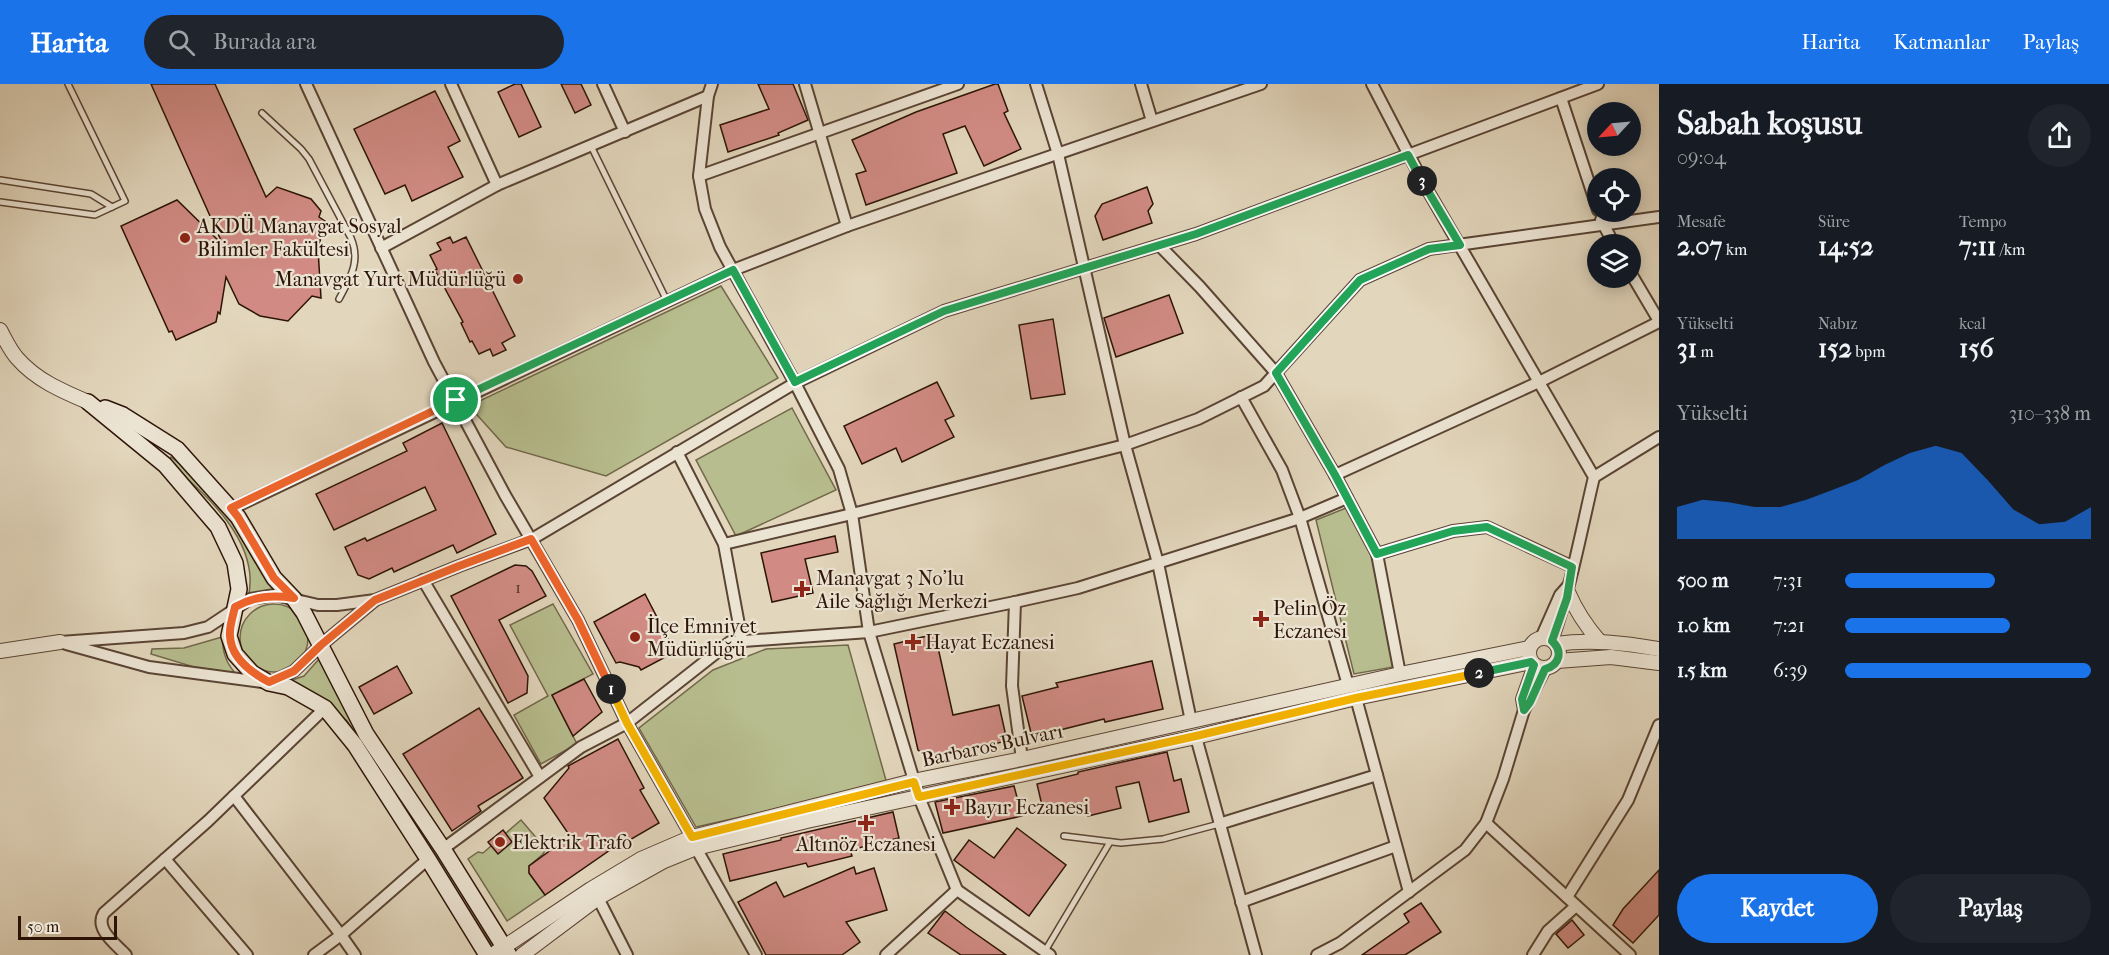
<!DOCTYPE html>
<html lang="tr">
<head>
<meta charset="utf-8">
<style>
  :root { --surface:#171b24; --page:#20242c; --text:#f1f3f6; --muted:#9ea1a6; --accent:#1a73e8 }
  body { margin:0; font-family:"IM FELL French Canon",serif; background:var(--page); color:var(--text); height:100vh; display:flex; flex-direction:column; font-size:22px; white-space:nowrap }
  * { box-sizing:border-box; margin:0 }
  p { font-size:20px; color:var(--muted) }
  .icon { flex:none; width:33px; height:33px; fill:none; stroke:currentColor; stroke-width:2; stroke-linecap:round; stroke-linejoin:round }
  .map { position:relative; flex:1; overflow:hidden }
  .sheet { display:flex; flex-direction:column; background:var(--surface); width:450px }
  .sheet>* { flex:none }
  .needle { width:39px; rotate:244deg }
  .controls { position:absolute; left:1587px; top:18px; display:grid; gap:12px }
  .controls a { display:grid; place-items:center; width:54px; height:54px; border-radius:50%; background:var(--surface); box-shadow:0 3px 15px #0003; font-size:30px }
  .scale { position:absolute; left:18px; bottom:15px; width:99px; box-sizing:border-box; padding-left:6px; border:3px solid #2d1407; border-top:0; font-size:16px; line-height:21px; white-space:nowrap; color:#2d1407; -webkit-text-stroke:4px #ece4d3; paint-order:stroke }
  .pin { position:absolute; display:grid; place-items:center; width:51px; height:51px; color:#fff; margin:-26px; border:3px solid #fff; border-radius:50%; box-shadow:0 2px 6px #0007 }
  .km { position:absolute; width:30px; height:30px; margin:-15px; border-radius:50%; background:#222; color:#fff; font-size:16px; line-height:30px; text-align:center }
  .round { display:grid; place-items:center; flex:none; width:63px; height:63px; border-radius:32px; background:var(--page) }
  .overview { display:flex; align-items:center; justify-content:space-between; height:102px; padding:0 18px }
  h1 { font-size:33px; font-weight:700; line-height:45px }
  .figures { display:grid; grid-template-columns:repeat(3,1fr); gap:9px; height:102px; padding:6px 18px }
  .figures div { display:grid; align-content:center }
  .figures b { font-size:26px; font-weight:700 }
  .figures small { font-size:16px; font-weight:400 }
  .figures p { font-size:16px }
  .chart { height:168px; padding:12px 18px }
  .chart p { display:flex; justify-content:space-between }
  .chart svg { width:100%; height:108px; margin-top:6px; fill:var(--accent); opacity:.7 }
  .button { display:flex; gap:12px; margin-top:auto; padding:12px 18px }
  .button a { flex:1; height:69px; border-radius:36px; background:var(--accent); color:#fff; font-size:24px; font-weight:700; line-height:69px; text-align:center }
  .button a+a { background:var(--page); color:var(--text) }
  ul { padding:0 18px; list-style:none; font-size:20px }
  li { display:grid; grid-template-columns:96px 72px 1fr; align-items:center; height:45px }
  li i { height:15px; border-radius:8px; background:var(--accent) }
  header { display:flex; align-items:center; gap:36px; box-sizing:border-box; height:84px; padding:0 30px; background:var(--accent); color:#fff }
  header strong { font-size:28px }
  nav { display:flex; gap:33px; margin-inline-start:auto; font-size:21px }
  .search { width:420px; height:54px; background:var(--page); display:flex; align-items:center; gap:15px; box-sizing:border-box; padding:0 21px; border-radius:33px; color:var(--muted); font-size:22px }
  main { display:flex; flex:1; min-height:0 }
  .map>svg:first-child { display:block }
</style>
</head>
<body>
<header>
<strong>Harita</strong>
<div class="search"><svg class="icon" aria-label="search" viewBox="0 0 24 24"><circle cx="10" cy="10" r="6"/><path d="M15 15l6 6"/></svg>Burada ara</div>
<nav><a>Harita</a><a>Katmanlar</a><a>Paylaş</a></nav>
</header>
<main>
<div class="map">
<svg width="1659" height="871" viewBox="0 0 1659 871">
  <rect width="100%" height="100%" fill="#e2d6bc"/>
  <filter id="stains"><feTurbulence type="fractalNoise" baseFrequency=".00333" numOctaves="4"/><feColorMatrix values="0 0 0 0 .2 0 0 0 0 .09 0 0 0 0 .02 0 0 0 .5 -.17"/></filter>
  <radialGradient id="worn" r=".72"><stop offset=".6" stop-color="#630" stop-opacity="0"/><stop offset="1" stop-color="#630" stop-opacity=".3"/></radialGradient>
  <g fill="#b7bd8e" stroke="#72684a" stroke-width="1.5">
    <polygon points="721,202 778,294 606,392 506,363 469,322"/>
    <polygon points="792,324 836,406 736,452 696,376"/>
    <path d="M171,373C218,406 246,459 277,506L248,514C262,459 205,409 168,378Z"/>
    <polygon points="1346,424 1377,470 1399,582 1354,590 1316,436"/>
    <circle cx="274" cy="554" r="34"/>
    <polygon points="553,520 593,590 552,611 577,660 541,680 514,631 548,612 510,541"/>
    <path d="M222,553C223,568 225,577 235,589L194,583L151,570L152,565L184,564Z"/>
    <polygon points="848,561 887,700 696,743 639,644 713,586 766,565"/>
    <polygon points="319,575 358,644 496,860 491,860 347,637 323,614 289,597 304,592"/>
    <polygon points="521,736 546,765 543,770 529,782 529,789 545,811 507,837 468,775 478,768 483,769"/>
  </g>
  <g fill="#d18b84" stroke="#2d1407" stroke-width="1.5">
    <polygon points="151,0 215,0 266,113 277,103 311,115 321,127 319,133 325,137 318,165 321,214 312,212 288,237 260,232 239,220 226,193 220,230 218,228 216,238 176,256 172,247 169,248 121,142 177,116 223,161"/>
    <polygon points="515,0 521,0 541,43 519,53 498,8"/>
    <polygon points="561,0 581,0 591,21 575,29"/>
    <polygon points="758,0 793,0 808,36 778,49 779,51 728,68 720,41 769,25"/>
    <polygon points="995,0 998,0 1008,27 1004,29 1021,65 984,82 965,42 943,50 957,89 866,121 856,90 866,87 852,56 916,28"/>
    <polygon points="435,7 460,57 448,63 463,93 412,117 405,101 385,110 354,45"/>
    <polygon points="1147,103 1153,120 1148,127 1152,139 1103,156 1095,132 1102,120"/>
    <polygon points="450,153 453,159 466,153 515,252 502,259 506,266 493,272 490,265 479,270 472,257 470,258 461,239 463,238 435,186 437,185 430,171 441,166 437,159"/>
    <polygon points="1169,211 1183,249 1116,273 1104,234"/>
    <polygon points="1053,235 1065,310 1031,315 1019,241"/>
    <polygon points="937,298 954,332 945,336 954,353 902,378 896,364 862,380 844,342"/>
    <polygon points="442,339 496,450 457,469 453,461 394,488 392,484 369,495 358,491 345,463 365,454 367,457 436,426 425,403 334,446 316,410 407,367 403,359"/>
    <polygon points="835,452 838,468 805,475 813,509 772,518 761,469"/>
    <polygon points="515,481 526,482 532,487 546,512 499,536 528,592 527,609 508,619 451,512"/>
    <polygon points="645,510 675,568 641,586 639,583 620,578 616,579 594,538"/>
    <polygon points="935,550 953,631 999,621 1007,657 929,674 918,666 894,560"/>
    <polygon points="1152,577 1163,625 1105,638 1104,635 1032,653 1022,612 1058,603 1056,599"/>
    <polygon points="397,582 412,609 374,630 359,603"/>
    <polygon points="584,595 602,628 573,652 552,611"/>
    <polygon points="479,624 523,694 478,722 481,727 452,747 403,670"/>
    <polygon points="618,655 644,704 640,706 659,739 616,764 616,762 545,811 529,789 529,782 570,752 544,714 569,684 568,682"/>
    <polygon points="1167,668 1174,697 1181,695 1189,728 1149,738 1139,698 1116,703 1121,724 1088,732 1085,720 1044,730 1037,700 1078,690 1078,688"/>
    <polygon points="1014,702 1022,732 943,749 935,718"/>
    <polygon points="893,728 899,754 850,766 852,772 808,783 806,779 730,797 723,770 781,756 781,754"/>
    <polygon points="1017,744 1066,781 1029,832 954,776 969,756 994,774"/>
    <polygon points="503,746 512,758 498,770 488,758"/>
    <polygon points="854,783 856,790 874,784 887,826 846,838 860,858 842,871 766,871 738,818 776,798 784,813"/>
    <polygon points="1659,786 1659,831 1633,859 1613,841 1623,825"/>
    <polygon points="1421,819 1441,848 1405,871 1362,871 1409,838 1404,830"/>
    <polygon points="945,827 966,843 1006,871 961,871 928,849"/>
    <polygon points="1572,836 1584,851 1568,864 1556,850"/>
  </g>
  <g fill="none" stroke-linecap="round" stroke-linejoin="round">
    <defs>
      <g id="service">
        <path d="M262,29L301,65L309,75L351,154C361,178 350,194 339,215"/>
        <polyline points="591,62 667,217"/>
        <polyline points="0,96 91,110 112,123"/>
        <polyline points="0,118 95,131 125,117 68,0"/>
        <polyline points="1064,752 1121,759 1163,755 1219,740"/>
        <polyline points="1045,867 1110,758"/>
      </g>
      <g id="minor">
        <polyline points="306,0 434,278 505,411 578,536 627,639 692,753"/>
        <polyline points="451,0 497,101 708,12"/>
        <polyline points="603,0 625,48"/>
        <polyline points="712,0 708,12 699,92 705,125 720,163 795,299 839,385 852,430 869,548 919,713 957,806 1050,871"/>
        <polyline points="805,0 847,142"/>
        <polyline points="1036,0 1058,70 1125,361 1158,479 1191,637"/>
        <polyline points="1141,0 1152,37"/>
        <path d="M1372,0L1424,100L1594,393C1581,448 1571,503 1552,557"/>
        <polyline points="1561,14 1598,126"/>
        <polyline points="699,92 958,0"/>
        <polyline points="1601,136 1614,160"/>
        <polyline points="1160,162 1200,203 1276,289 1335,391 1377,470 1453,447 1487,443 1573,483"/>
        <polyline points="381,164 497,101"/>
        <polyline points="1630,188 1659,237"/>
        <polyline points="1241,313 1282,386 1300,434 1348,601"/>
        <polyline points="677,368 724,460 742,557"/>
        <polyline points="1335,391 1539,298 1659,238"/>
        <polyline points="1594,393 1659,353"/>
        <polyline points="231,425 733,186 847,142 1261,0"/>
        <polyline points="724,460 852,430 1125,361 1198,335 1264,302 1360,196 1429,165 1659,133"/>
        <polyline points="1377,470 1400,590"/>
        <polyline points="423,496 540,693"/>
        <polyline points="1015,518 1012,602 1022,675"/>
        <polyline points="1541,554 1560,511 1568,502"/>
        <polyline points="60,558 184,549 208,543 250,515 275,511 318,521 337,521 375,516 459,482 532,455 795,299 944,227 1196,150 1598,0"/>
        <polyline points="66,560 149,583 269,599 294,587 321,561 374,517"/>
        <polyline points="1356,614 1409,808"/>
        <polyline points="1524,626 1522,615 1534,581"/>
        <polyline points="1196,653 1256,871"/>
        <polyline points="234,712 341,851 355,871"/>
        <polyline points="1486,739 1630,871"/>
        <polyline points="1219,740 1377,691"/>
        <polyline points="696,764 756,871"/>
        <polyline points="443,765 581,663 627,639 730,558 869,548 1015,518 1078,504 1300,434 1347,414"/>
        <polyline points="165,775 247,871"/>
        <polyline points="1567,813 1628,716 1659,641"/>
        <polyline points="598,814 627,871"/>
        <polyline points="1241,818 1396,762"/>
        <path d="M126,871C116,860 94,845 104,829L208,737L325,624"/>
        <polyline points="314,871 341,851 428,775"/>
        <polyline points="886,871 957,806"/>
        <polyline points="1317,871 1340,859 1465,766 1486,739 1503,695 1524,626 1545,585"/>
        <polyline points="1533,871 1548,847 1576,822"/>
      </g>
      <g id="tertiary">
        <path d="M0,246C5,255 10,266 17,274C36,296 62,307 88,318"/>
        <path d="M1568,508C1576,527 1586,542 1600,558"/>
        <circle cx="1544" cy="569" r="15"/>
        <path d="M1556,560C1591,555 1624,559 1659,565"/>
        <polyline points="0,567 60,558"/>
        <polyline points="1557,577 1611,573 1659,579"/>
        <polyline points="492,871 591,805 641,775 692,753 913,697 1022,675 1400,590 1529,564"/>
        <polyline points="522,871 598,814 664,777 696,764 807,737 1196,653 1356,614 1531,578"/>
      </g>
      <g id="secondary">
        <polyline points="88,318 165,381 218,443 235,479 239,505 229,552 235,570 252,589 269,599 288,603 325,624 355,661 428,775 487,871"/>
        <polyline points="105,324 123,331 177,365 238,433 274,494 294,515 304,529 366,650 443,765 509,871"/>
      </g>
    </defs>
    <use href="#service" stroke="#5a4434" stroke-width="8"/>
    <use href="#minor" stroke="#5a4434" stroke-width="14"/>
    <use href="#tertiary" stroke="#5a4434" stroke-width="16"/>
    <use href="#secondary" stroke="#2d1407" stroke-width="18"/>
    <use href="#service" stroke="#ece4d3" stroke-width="5"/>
    <use href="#minor" stroke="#ece4d3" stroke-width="10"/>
    <use href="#tertiary" stroke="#ece4d3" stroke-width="14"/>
    <use href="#secondary" stroke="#ece4d3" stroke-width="15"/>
  </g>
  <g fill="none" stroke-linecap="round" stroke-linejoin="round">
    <defs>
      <path id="split-1" d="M456,316L231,424L238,433L274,494L294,514C272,511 255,512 235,523C233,532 229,543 230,552C231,574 252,589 269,598L294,587L321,561L375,516L459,482L531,455L578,536L611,605"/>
      <polyline id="split-2" points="611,605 627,639 692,753 914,698 919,713 1196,652 1356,614 1479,589"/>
      <path id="split-3" d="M1422,97L1460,161L1429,165L1360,196L1276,289L1335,391L1377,470L1453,447L1487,443L1572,483L1567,514L1552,557C1563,567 1560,581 1545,585L1530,618L1524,626L1522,615L1534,581L1531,578L1479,589"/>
      <polyline id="split-4" points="456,316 733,186 795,298 944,227 1196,150 1408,71 1422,97"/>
    </defs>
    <use href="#split-1" stroke="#fff" stroke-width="12"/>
    <use href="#split-2" stroke="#fff" stroke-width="12"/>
    <use href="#split-3" stroke="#fff" stroke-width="12"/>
    <use href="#split-4" stroke="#fff" stroke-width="12"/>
    <use href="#split-1" stroke="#f0652b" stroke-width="8"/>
    <use href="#split-2" stroke="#f5b400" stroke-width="8"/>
    <use href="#split-3" stroke="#22a559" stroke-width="8"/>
    <use href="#split-4" stroke="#22a559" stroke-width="8"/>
  </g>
  <g fill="#8f2418" stroke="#ece4d3" stroke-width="2">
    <circle cx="185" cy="154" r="6"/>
    <circle cx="518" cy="195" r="6"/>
    <path d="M799 496h6v6h6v6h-6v6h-6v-6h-6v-6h6z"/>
    <path d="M1258 526h6v6h6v6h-6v6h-6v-6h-6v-6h6z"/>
    <circle cx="635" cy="553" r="6"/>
    <path d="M910 549h6v6h6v6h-6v6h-6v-6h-6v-6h6z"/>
    <path d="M949 714h6v6h6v6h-6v6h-6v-6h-6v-6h6z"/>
    <path d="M863 730h6v6h6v6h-6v6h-6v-6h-6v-6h6z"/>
    <circle cx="500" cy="758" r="6"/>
  </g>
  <g text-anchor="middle" stroke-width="4.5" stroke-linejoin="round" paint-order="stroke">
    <g font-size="16" fill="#563226">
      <text x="518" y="509">1</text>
    </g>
    <g font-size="20" fill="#2d1407" stroke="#ece4d3" text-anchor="start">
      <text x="197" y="149">AKDÜ Manavgat Sosyal<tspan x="197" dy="23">Bilimler Fakültesi</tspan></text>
      <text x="506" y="202" text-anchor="end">Manavgat Yurt Müdürlüğü</text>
      <text x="816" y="501">Manavgat 3 No'lu<tspan x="816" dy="23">Aile Sağlığı Merkezi</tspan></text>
      <text x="1273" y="531">Pelin Öz<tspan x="1273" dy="23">Eczanesi</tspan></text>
      <text x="647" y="549">İlçe Emniyet<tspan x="647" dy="23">Müdürlüğü</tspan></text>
      <text x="925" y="565">Hayat Eczanesi</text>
      <text x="964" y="730">Bayır Eczanesi</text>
      <text x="512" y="765">Elektrik Trafo</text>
      <text x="866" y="767" text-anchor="middle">Altınöz Eczanesi</text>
    </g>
    <g font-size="20" fill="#2d1407" stroke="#ece4d3">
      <text transform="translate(992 661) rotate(-12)" y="7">Barbaros Bulvarı</text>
    </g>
  </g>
  <rect width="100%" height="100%" filter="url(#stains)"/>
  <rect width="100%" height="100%" fill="url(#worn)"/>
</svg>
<div class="controls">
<a><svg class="needle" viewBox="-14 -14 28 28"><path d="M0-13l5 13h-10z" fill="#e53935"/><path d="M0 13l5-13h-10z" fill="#9ea1a6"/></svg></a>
<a><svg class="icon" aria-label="locate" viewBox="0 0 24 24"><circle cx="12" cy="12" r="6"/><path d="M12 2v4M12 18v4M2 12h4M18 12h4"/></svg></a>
<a><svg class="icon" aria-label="layers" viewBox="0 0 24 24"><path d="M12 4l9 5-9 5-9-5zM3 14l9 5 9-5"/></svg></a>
</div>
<div class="scale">50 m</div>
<div class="pin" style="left:456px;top:316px;background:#1e9e55"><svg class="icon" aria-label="arrive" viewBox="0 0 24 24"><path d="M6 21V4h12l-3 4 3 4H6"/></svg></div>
<b class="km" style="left:611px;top:605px">1</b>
<b class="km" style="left:1479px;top:589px">2</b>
<b class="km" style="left:1422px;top:97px">3</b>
</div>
<section class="sheet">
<div class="overview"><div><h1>Sabah koşusu</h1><p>09:04</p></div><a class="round"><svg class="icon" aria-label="share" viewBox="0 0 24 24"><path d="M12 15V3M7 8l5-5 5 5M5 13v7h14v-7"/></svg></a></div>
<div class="figures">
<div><p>Mesafe</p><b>2.07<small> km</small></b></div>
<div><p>Süre</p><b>14:52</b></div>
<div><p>Tempo</p><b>7:11<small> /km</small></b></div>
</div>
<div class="figures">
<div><p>Yükselti</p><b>31<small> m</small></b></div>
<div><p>Nabız</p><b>152<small> bpm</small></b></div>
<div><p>kcal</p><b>156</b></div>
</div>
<div class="chart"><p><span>Yükselti</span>310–338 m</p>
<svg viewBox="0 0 160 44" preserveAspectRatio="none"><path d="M0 44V31L10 28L20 29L30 31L40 31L50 28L60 24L70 20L80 14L90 9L100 6L110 9L120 20L130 32L140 38L150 37L160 31V44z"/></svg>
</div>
<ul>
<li><b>500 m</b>7:31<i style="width:61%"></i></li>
<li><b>1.0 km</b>7:21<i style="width:67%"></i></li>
<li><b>1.5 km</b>6:39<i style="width:100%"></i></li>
</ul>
<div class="button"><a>Kaydet</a><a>Paylaş</a></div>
</section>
</main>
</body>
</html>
